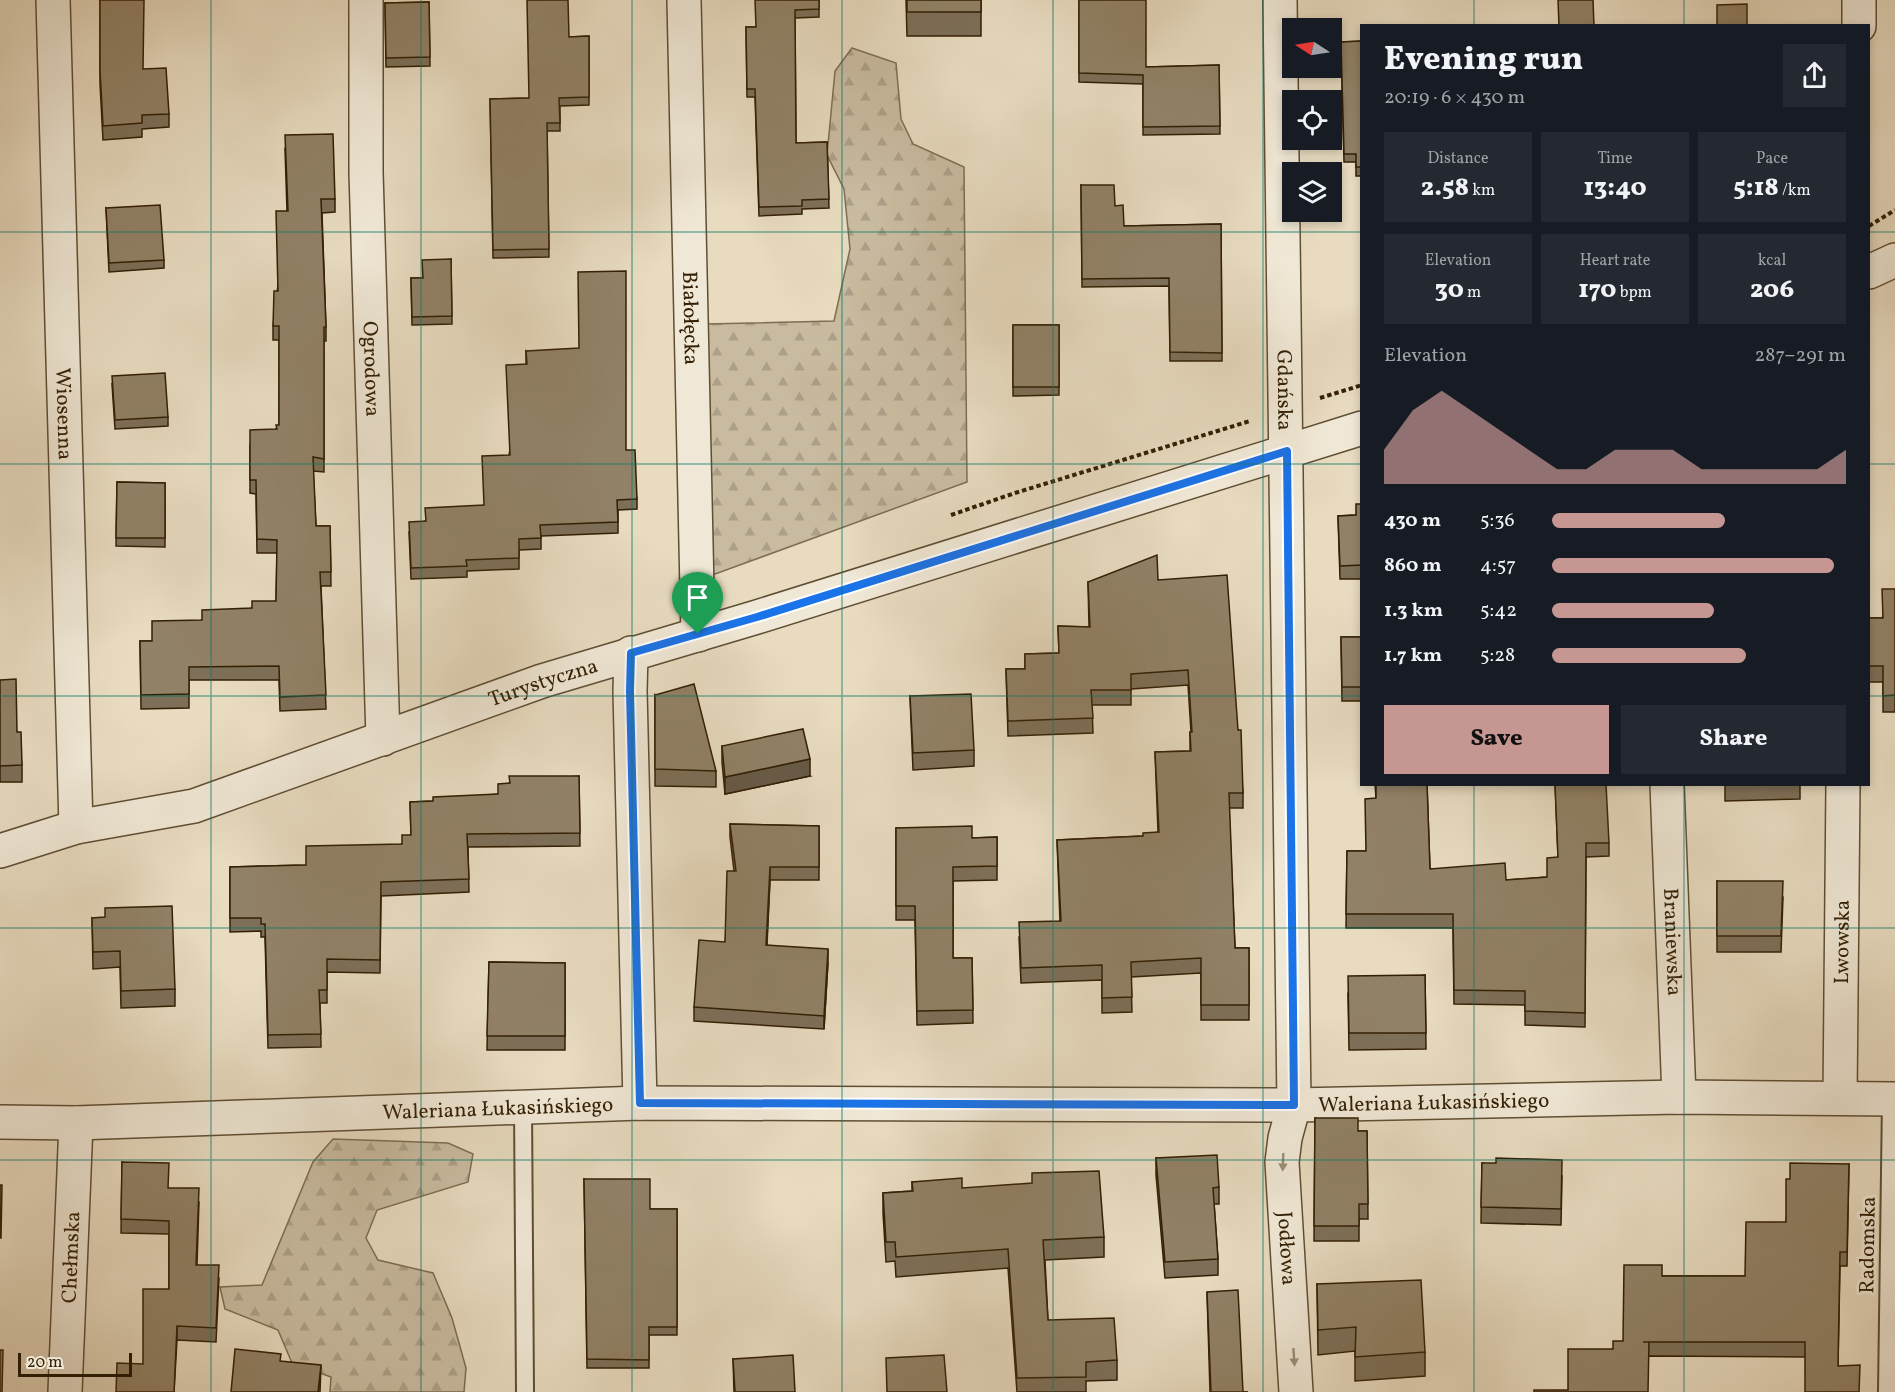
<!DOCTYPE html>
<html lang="en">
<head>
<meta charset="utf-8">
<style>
  :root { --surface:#171b24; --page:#242831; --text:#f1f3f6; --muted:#9ea1a6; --accent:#c59692 }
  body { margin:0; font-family:Vollkorn,serif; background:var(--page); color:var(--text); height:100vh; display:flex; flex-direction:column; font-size:22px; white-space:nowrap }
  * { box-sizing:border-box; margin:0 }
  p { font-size:20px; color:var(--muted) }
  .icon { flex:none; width:33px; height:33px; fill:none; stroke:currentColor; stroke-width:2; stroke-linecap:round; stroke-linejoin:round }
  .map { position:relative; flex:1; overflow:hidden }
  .sheet { position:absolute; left:1360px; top:24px; width:510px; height:762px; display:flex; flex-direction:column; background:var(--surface); border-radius:0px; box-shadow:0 3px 9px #0003 }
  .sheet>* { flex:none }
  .needle { width:39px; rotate:282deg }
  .fabs { position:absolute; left:1282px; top:18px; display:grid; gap:12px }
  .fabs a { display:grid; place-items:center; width:60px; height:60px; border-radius:0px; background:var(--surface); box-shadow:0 3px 9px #0003; font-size:30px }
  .scale { position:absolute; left:18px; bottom:15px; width:114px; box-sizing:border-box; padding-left:6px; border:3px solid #331f04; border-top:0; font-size:16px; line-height:21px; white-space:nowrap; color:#331f04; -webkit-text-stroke:4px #f0e8d6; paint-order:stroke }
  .pin { position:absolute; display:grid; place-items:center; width:51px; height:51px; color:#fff; margin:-62px -26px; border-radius:50% 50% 50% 0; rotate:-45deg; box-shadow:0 0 6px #0007 }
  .pin .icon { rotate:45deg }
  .round { display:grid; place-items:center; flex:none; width:63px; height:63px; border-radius:0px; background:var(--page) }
  .headline { display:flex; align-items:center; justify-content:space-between; height:102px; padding:0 24px }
  h1 { font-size:33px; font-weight:800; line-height:45px }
  .figures { display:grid; grid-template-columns:repeat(3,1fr); gap:9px; height:102px; padding:6px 24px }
  .figures div { display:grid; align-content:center; border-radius:0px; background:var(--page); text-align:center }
  .figures b { font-size:26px; font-weight:800 }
  .figures small { font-size:16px; font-weight:400 }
  .figures p { font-size:16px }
  .chart { height:168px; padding:12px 24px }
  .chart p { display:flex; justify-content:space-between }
  .chart svg { width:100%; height:108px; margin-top:6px; fill:var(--accent); opacity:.7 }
  .primary-button { display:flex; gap:12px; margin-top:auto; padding:12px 24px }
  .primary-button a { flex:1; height:69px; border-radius:0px; background:var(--accent); color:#111; font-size:24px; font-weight:800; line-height:69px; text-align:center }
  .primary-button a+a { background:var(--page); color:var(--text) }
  ul { padding:0 24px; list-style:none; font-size:20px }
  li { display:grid; grid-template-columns:96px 72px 1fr; align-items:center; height:45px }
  li i { height:15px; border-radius:8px; background:var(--accent) }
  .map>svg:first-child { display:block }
</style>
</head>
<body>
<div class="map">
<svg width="1895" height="1392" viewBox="0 0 1895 1392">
  <defs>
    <pattern id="forest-firs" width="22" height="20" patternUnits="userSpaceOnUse" patternTransform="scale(1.5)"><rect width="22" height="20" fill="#c9bba0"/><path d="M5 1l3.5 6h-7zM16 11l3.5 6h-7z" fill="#ada088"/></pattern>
  </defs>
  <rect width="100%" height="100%" fill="#e8dbc0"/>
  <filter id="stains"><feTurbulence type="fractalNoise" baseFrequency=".00333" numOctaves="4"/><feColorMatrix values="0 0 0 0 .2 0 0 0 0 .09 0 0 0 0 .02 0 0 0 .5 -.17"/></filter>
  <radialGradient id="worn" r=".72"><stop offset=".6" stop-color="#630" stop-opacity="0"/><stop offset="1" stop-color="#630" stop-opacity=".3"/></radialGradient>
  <g fill="url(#forest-firs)" stroke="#7e6d52" stroke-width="1.5">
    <polygon points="852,48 896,63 901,119 913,144 964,167 967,482 707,577 706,324 834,321 850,249 844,189 827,155 835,71"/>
    <polygon points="333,1139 448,1143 473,1154 468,1182 377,1210 366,1238 378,1260 433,1273 452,1318 466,1368 464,1392 330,1392 331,1377 292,1363 278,1330 225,1309 220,1287 262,1285 313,1162"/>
  </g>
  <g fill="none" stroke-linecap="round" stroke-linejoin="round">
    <defs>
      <g id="service">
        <polyline points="523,1106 525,1392"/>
        <polyline points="1887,1392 1891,1099"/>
      </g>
      <g id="minor">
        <path id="s1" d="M53,0L76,827"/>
        <path id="s2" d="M366,0V172L383,739"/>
        <path id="s3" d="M684,0L698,635"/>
        <path id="s4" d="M1280,0L1294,1105L1285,1138L1282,1162L1296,1392"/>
        <polyline points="1859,26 1859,0"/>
        <polyline points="631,653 630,691 640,1103"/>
        <path id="s5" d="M1667,784L1679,1097"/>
        <path id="s6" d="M1840,1098L1843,784"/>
        <path id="s7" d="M0,1122L76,1123L640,1103L1294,1105L1679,1097L1895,1099"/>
        <path id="s8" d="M65,1392L76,1123"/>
      </g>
      <g id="tertiary">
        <polyline points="1869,272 1895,260"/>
        <path id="s9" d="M0,851L76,827L194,806L542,681L757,617L1362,428"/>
      </g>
    </defs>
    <use href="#service" stroke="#604e33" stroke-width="20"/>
    <use href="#minor" stroke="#604e33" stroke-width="36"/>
    <use href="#tertiary" stroke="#604e33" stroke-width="36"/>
    <g stroke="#331f04" stroke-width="4" stroke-dasharray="4.5 3" stroke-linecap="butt">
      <polyline points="1869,226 1895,210"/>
      <polyline points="1320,398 1362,385"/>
      <polyline points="951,515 1015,493 1250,421"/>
    </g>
    <use href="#service" stroke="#f0e8d6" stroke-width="16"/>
    <use href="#minor" stroke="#f0e8d6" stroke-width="33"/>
    <use href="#tertiary" stroke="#f0e8d6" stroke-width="33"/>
  </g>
  <g fill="#7d6f58" stroke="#331f04" stroke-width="1.5">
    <polygon points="100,0 143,69 169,114 169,127 142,129 142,137 103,140 100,84"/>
    <polygon points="819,0 819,17 795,18 796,143 827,142 829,208 802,209 802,214 759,216 755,97 747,97 746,27 755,27"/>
    <polygon points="906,0 981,0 981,36 907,36"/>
    <polygon points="1079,0 1146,67 1219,65 1220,134 1143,135 1143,84 1079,82"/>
    <polygon points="429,2 430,66 386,67 385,3"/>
    <polygon points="589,36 589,105 560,106 560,131 547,131 549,257 493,258 490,99 529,98 569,37"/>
    <polygon points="1362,41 1362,176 1356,176 1356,162 1344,162 1341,42"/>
    <polygon points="285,149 335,199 335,212 322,213 326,327 326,341 324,341 324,472 313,471 316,526 330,526 331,586 321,586 326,709 280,711 279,680 189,680 189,708 141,709 140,641 152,641 202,620 252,608 276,601 277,553 257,553 256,494 250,493 250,444 276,429 279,425 279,340 273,340 273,326 287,211"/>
    <polygon points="1081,185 1115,206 1124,226 1221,224 1222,361 1170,361 1169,286 1082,287"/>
    <polygon points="106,208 164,260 164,268 109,272"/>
    <polygon points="451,259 452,324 412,325 411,278 422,278"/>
    <polygon points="1013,325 1059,325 1059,395 1013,396"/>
    <polygon points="526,351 626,450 637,499 637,509 618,510 618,533 541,536 541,549 519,550 519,569 467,571 467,577 411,579 409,532 425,521 484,505 509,455 526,364"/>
    <polygon points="112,384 168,417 168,426 115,429"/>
    <polygon points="117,482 165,483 165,547 116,546"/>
    <polygon points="1362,504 1362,579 1340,579 1338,516 1356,515"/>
    <polygon points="1158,580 1238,730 1243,793 1243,808 1229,808 1235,948 1249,948 1249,1020 1201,1020 1201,973 1131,977 1132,1012 1102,1013 1102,980 1021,983 1019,937 1060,921 1057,840 1143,836 1158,832 1155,752 1190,751 1190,732 1191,732 1188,685 1131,689 1131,705 1092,705 1093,733 1008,736 1006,669 1025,669 1025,654 1059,653 1058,626 1089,627 1088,582"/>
    <polygon points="1895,589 1895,712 1883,712 1883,682 1869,682 1869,618 1882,618"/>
    <polygon points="1341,637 1362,637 1362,701 1342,701"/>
    <polygon points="0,680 17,732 22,765 22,782 0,782"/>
    <polygon points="655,695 716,771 716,787 655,786"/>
    <polygon points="910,696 974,750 974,766 913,770"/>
    <polygon points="722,746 810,776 725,794 722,762"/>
    <polygon points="579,776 580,846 468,847 469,892 381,896 380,973 327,972 327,1003 320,1003 321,1047 268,1048 265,937 261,937 261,931 230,932 230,867 306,865 402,844 411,835 410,802 433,801 498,794 509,783"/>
    <polygon points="1375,784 1427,784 1430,869 1506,880 1547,877 1558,857 1555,784 1609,843 1609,856 1586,857 1585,1027 1525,1025 1525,1005 1454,1004 1453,928 1346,928 1347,851 1366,851 1376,798"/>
    <polygon points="1725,784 1800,784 1800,799 1725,801"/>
    <polygon points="730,824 819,826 819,880 770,880 767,945 828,962 824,1029 694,1021 694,1007 725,942 734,871 730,837"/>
    <polygon points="896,828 972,838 997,837 997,880 953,881 953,958 972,958 973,1023 917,1025 915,920 896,920"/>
    <polygon points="1717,881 1783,897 1781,952 1717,952"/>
    <polygon points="92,918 175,989 175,1006 121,1008 120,967 93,969"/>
    <polygon points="489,962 565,963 565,1050 487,1050"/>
    <polygon points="1425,975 1426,1049 1349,1050 1348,993"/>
    <polygon points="1315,1118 1358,1131 1367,1131 1368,1219 1359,1219 1359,1241 1314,1241"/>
    <polygon points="1156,1158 1219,1187 1219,1204 1214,1204 1218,1259 1218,1275 1165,1278 1156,1175"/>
    <polygon points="122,1162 168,1188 199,1202 197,1265 219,1278 216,1342 177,1340 143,1364 169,1289 169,1234 121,1233"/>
    <polygon points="1482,1163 1562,1176 1561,1225 1481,1223"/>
    <polygon points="1849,1164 1847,1266 1840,1266 1838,1366 1859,1392 1805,1357 1649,1356 1568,1390 1613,1349 1623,1341 1662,1276 1745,1276 1786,1222 1790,1179"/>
    <polygon points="584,1179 650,1209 677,1209 677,1335 649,1335 649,1368 587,1368"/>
    <polygon points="912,1182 962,1188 1104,1237 1104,1257 1045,1260 1048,1320 1117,1360 1117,1380 1086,1381 1086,1392 1017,1392 1008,1268 896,1277 895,1261 886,1262 883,1213 883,1193 912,1191"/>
    <polygon points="1317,1284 1425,1352 1425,1376 1355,1381 1355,1351 1318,1355"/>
    <polygon points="1207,1292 1243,1392 1248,1392 1210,1392"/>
    <polygon points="733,1359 795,1392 734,1392"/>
  </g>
  <g fill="#665a47" stroke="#331f04" stroke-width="1.5">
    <polygon points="810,759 810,776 725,794 725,777"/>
    <polygon points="770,867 770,880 766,958 766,945"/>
    <polygon points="828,949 828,962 824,1029 824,1016"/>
    <polygon points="177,1326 177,1340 174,1392"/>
    <polygon points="321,1365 320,1392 318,1392"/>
  </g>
  <g fill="#918166" stroke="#331f04" stroke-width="1.5">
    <polygon points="100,0 144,0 143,69 166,68 169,114 142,115 142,123 103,126 100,70"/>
    <polygon points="527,0 568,0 569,37 589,36 589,97 559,98 560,123 547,123 549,249 493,250 490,99 529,98"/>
    <polygon points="755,0 819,0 819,9 795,10 796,143 827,142 829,199 802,200 802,206 759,207 755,89 747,89 746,27 756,27"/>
    <rect x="907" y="0" width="74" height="12"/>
    <polygon points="1079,0 1146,0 1146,67 1219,65 1220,126 1143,127 1143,75 1079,73"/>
    <polygon points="1558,0 1593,0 1594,26 1559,26"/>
    <polygon points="429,2 430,57 386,58 385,3"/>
    <polygon points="1747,4 1747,26 1717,26 1717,5"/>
    <polygon points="1362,41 1362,167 1356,167 1356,154 1344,154 1341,42"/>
    <polygon points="333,134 335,199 321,199 326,327 324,327 324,459 313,457 316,526 330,526 331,572 320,572 326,695 280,697 279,666 189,667 189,694 141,695 140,641 152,641 152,621 202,620 202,610 252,608 252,601 276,601 277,540 257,539 256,480 250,480 250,430 277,429 276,425 279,425 279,326 273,326 274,291 278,291 276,211 288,211 285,135"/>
    <polygon points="1081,185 1114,185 1115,206 1123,205 1124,226 1221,224 1222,353 1170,352 1169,278 1082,279"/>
    <polygon points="160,205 164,260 109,263 106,208"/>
    <polygon points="451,259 452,316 412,317 411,278 423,278 422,260"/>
    <polygon points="626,271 626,450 635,450 637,499 617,500 618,522 540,525 541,538 519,539 519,558 466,560 467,566 411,568 409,522 426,521 425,508 484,505 482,456 510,455 506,365 527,364 526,351 579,348 578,272"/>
    <rect x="1013" y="325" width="46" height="62"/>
    <polygon points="165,373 168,417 115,420 112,376"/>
    <polygon points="117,482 165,483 165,538 116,538"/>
    <polygon points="1356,504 1362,504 1362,565 1340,566 1338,516 1356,515"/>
    <polygon points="1157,555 1158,580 1227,575 1238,730 1241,730 1243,793 1229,793 1235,948 1249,948 1249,1005 1201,1005 1201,958 1131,962 1132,997 1102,998 1102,965 1021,968 1019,922 1061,921 1057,840 1143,836 1143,833 1159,832 1155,752 1191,751 1190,732 1192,732 1188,670 1131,674 1131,690 1091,690 1093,718 1008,721 1006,669 1025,669 1025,654 1059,653 1058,626 1090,627 1088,582"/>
    <polygon points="1882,589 1895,589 1895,695 1883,696 1883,666 1869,666 1869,618 1883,618"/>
    <polygon points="1341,637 1362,637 1362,687 1342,687"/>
    <polygon points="16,679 17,732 21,732 22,765 0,766 0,680"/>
    <polygon points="694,684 716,771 655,769 655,695"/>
    <polygon points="971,694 974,750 913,753 910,696"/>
    <polygon points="803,729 810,759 725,777 722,746"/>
    <polygon points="509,776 579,776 580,833 467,834 469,879 381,882 380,960 327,959 327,990 319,990 321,1034 268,1035 265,924 261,924 261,918 230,918 230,867 306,865 306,846 402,844 402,835 411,835 410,802 433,801 433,797 498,794 498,784 510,783"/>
    <polygon points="1376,784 1427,784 1430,869 1505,863 1506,880 1547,877 1547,858 1558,857 1555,784 1606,784 1609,843 1586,843 1585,1013 1525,1011 1525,991 1454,990 1453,914 1346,914 1347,851 1366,851 1365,799 1376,798"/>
    <polygon points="730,824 819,826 819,867 770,867 766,945 828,949 824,1016 694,1007 699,940 725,942 727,871 736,871"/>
    <polygon points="972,826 972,838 997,837 997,866 953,867 953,958 972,958 973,1010 917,1011 915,906 896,906 896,828"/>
    <polygon points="1717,881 1783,881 1781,936 1717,936"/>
    <polygon points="172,906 175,989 121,991 120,951 93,952 92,918 105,917 105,908"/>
    <polygon points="489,962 565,963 565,1036 487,1036"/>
    <polygon points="1425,975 1426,1033 1349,1033 1348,976"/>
    <polygon points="1315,1118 1358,1118 1358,1131 1367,1131 1368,1204 1359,1204 1359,1226 1314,1226"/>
    <polygon points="1217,1155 1219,1187 1213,1188 1218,1259 1165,1262 1156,1158"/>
    <polygon points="1496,1158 1562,1160 1561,1209 1481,1207 1482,1163 1496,1163"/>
    <polygon points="122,1162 169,1163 168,1188 199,1188 196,1265 219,1265 216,1328 177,1326 174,1392 116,1392 117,1363 143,1364 143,1289 169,1289 169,1221 121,1219"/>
    <polygon points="1790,1163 1849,1164 1847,1252 1840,1252 1838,1366 1860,1365 1859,1392 1805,1392 1805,1342 1643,1342 1649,1342 1648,1392 1534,1392 1534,1390 1568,1390 1568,1349 1613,1349 1613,1341 1623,1341 1624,1265 1662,1265 1662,1276 1745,1276 1746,1222 1786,1222 1786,1179 1790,1179"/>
    <polygon points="1099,1171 1104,1237 1043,1240 1048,1320 1114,1318 1117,1360 1086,1362 1086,1377 1017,1378 1008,1249 896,1257 895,1242 886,1242 883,1193 913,1191 912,1182 962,1178 962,1188 1032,1183 1032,1173"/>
    <polygon points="584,1179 650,1179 650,1209 677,1209 677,1327 649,1327 649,1360 587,1359"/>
    <polygon points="0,1185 2,1185 1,1238 0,1238"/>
    <polygon points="1421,1280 1425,1352 1355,1357 1356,1327 1318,1330 1317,1284"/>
    <polygon points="1238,1290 1243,1392 1248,1392 1211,1392 1207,1292"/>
    <polygon points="235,1349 281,1354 280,1361 321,1365 318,1392 231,1392"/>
    <polygon points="0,1350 3,1350 2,1392 0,1392"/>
    <polygon points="793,1355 795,1392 735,1392 733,1359"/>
    <polygon points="944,1355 947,1392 887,1392 886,1358"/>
  </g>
  <defs><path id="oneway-solid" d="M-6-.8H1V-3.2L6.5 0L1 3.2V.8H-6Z" transform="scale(1.5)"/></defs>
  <g fill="#9b8e78">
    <use href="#oneway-solid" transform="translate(1283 1162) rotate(92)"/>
    <use href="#oneway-solid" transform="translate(1294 1357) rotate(86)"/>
  </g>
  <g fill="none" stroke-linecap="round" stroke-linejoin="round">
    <defs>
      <polygon id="route" points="1287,451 1294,1105 640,1103 630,691 631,653 757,617"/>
    </defs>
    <use href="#route" stroke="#fff" stroke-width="12"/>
    <use href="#route" stroke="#1a73e8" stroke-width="8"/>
  </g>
  <path fill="none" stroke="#0f766e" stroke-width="1.5" stroke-opacity="0.55" d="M211,0V1392M421,0V1392M632,0V1392M842,0V1392M1053,0V1392M1263,0V1392M1474,0V26M1684,0V26M0,232H1362M1869,232H1895M0,464H1362M1869,464H1895M0,696H1362M1869,696H1895M1474,784V1392M1684,784V1392M0,928H1895M0,1160H1895"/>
  <g text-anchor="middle" stroke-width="6" stroke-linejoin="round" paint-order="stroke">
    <g font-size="21" fill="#331f04" stroke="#f0e8d6">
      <text dy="7" stroke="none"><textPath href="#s3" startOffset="318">Białołęcka</textPath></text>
      <text dy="7" stroke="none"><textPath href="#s2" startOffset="369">Ogrodowa</textPath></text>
      <text dy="7" stroke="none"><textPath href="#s4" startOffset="390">Gdańska</textPath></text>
      <text dy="7" stroke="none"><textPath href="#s1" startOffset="414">Wiosenna</textPath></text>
      <text dy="7" stroke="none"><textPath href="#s9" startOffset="570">Turystyczna</textPath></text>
      <text dy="7" stroke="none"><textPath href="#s5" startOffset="158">Braniewska</textPath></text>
      <text dy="7" stroke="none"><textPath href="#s6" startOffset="156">Lwowska</textPath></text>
      <text dy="7" stroke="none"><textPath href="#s7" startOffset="1434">Waleriana Łukasińskiego</textPath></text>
      <text dy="7" stroke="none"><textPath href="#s7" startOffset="498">Waleriana Łukasińskiego</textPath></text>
      <text transform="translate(1867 1245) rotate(-89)" y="7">Radomska</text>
      <text dy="7" stroke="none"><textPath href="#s4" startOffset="1250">Jodłowa</textPath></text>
      <text dy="7" stroke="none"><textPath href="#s8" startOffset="135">Chełmska</textPath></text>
    </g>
  </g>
  <rect width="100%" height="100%" filter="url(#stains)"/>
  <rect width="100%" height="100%" fill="url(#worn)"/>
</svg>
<div class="fabs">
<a><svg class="needle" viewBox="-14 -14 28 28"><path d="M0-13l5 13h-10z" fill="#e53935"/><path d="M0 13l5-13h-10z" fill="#9ea1a6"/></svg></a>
<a><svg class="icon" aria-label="locate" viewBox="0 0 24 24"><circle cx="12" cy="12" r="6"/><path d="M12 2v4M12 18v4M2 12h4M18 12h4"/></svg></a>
<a><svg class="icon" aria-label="layers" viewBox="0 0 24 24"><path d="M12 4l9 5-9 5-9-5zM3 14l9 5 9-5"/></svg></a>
</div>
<div class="scale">20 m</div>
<div class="pin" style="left:698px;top:634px;background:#1e9e55"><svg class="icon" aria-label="arrive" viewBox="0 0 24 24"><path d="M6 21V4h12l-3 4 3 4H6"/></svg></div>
<section class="sheet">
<div class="headline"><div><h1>Evening run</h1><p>20:19 · 6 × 430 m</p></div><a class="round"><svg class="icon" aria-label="share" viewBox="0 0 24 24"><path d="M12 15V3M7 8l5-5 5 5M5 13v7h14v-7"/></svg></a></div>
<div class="figures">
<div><p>Distance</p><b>2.58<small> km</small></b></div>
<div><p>Time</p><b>13:40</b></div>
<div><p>Pace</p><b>5:18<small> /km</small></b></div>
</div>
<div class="figures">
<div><p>Elevation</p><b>30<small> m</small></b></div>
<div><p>Heart rate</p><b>170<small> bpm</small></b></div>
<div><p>kcal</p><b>206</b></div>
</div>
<div class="chart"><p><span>Elevation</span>287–291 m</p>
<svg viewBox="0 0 160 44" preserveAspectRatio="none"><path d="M0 44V30L10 14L20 6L30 14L40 22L50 30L60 38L70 38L80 30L90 30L100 30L110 38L120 38L130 38L140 38L150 38L160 30V44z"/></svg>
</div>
<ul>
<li><b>430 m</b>5:36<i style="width:59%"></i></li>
<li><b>860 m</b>4:57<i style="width:96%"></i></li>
<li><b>1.3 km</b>5:42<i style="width:55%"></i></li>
<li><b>1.7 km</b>5:28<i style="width:66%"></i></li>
</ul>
<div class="primary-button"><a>Save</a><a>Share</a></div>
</section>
</div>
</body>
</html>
